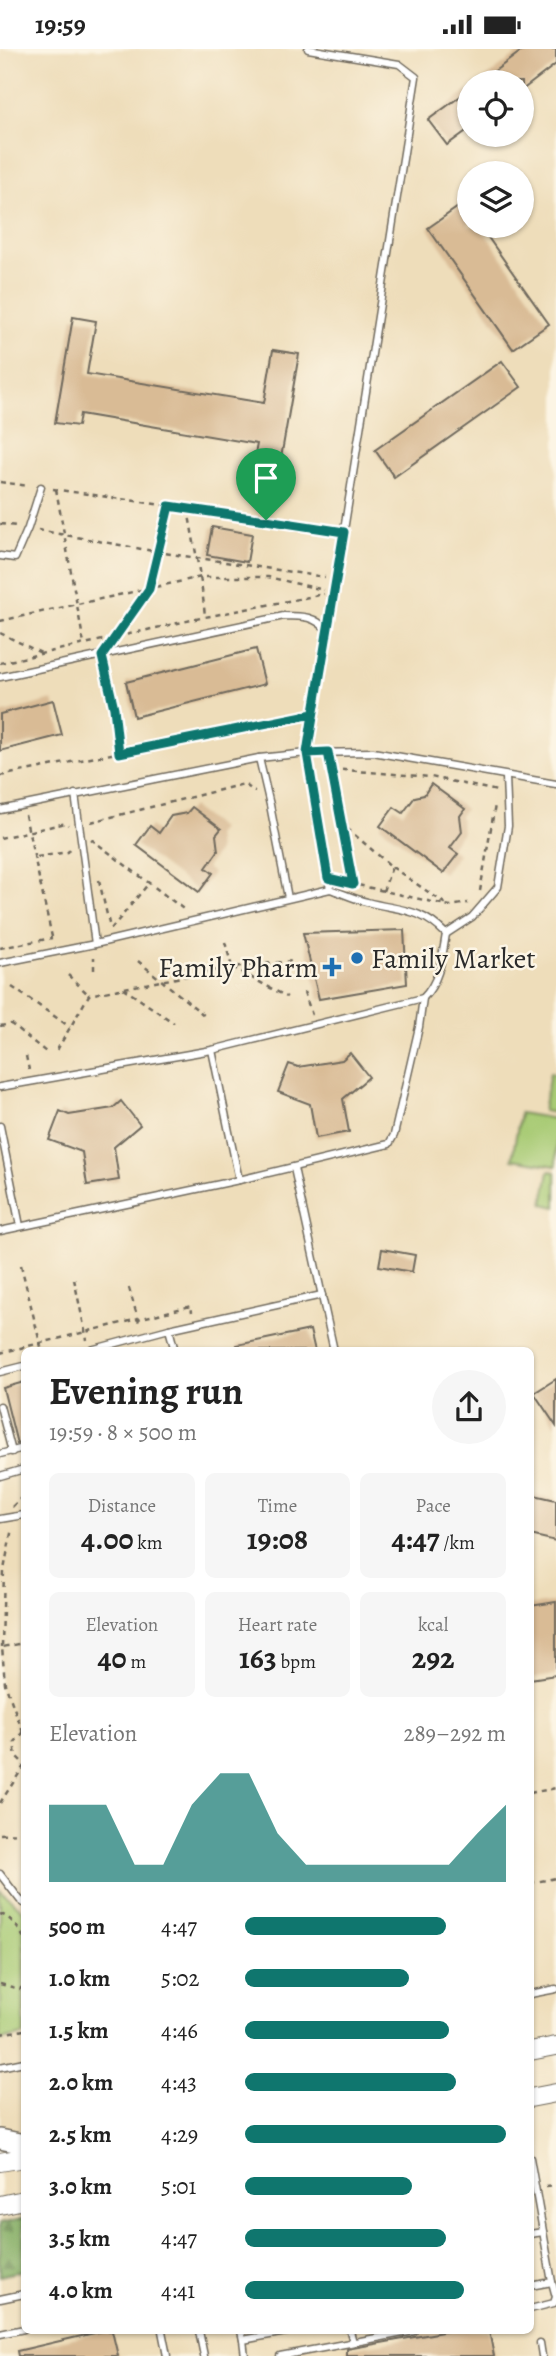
<!DOCTYPE html>
<html lang="en">
<head>
<meta charset="utf-8">
<style>
  :root { --surface:#fff; --page:#f6f6f6; --text:#222; --muted:#767676; --accent:#0f766e }
  body { margin:0; font-family:Alegreya,serif; background:var(--page); color:var(--text); height:100vh; display:flex; flex-direction:column; font-size:26px; white-space:nowrap }
  * { box-sizing:border-box; margin:0 }
  p { font-size:23px; color:var(--muted) }
  .icon { flex:none; width:38px; height:38px; fill:none; stroke:currentColor; stroke-width:2; stroke-linecap:round; stroke-linejoin:round }
  .map { position:relative; flex:1; overflow:hidden }
  .panel { position:absolute; left:21px; top:1298px; width:513px; height:987px; display:flex; flex-direction:column; background:var(--surface); border-radius:10px; box-shadow:0 2px 5px #0004 }
  .panel>* { flex:none }
  .fabs { position:absolute; left:457px; top:21px; display:grid; gap:14px }
  .fabs a { display:grid; place-items:center; width:77px; height:77px; border-radius:50%; background:var(--surface); box-shadow:0 2px 5px #0004; font-size:35px }
  .pin { position:absolute; display:grid; place-items:center; width:60px; height:60px; color:#fff; margin:-72px -30px; border-radius:50% 50% 50% 0; rotate:-45deg; box-shadow:0 0 7px #0007 }
  .pin .icon { rotate:45deg }
  .round { display:grid; place-items:center; flex:none; width:74px; height:74px; border-radius:37px; background:var(--page) }
  .summary { display:flex; align-items:center; justify-content:space-between; height:119px; padding:0 28px }
  h1 { font-size:38px; font-weight:700; line-height:52px }
  .figures { display:grid; grid-template-columns:repeat(3,1fr); gap:10px; height:119px; padding:7px 28px }
  .figures div { display:grid; align-content:center; border-radius:10px; background:var(--page); text-align:center }
  .figures b { font-size:30px; font-weight:700 }
  .figures small { font-size:19px; font-weight:400 }
  .figures p { font-size:19px }
  .chart { height:196px; padding:14px 28px }
  .chart p { display:flex; justify-content:space-between }
  .chart svg { width:100%; height:126px; margin-top:7px; fill:var(--accent); opacity:.7 }
  ul { padding:0 28px; list-style:none; font-size:23px }
  li { display:grid; grid-template-columns:112px 84px 1fr; align-items:center; height:52px }
  li i { height:18px; border-radius:9px; background:var(--accent) }
  .status { display:flex; justify-content:space-between; align-items:center; height:49px; padding:0 35px; background:var(--surface); direction:ltr }
  .status svg { height:19px; fill:currentColor }
  .map>svg:first-child { display:block }
</style>
</head>
<body>
<div class="status"><b>19:59</b><svg viewBox="0 0 49 12"><path d="M0 12V9h3v3zM5 12V6h3v6zM10 12V3h3v9zM15 12V0h3v12zM26 1h20v11H26zM47 4h2v5h-2z"/></svg></div>
<div class="map">
<svg width="556" height="2307" viewBox="0 0 556 2307">
  <defs>
    <pattern id="forest-firs" width="22" height="20" patternUnits="userSpaceOnUse" patternTransform="scale(1.75)"><rect width="22" height="20" fill="#86af66"/><path d="M5 1l3.5 6h-7zM16 11l3.5 6h-7z" fill="#6e8f54"/></pattern>
  </defs>
  <rect width="100%" height="100%" fill="#fcf5e5"/>
  <filter id="ink" filterUnits="userSpaceOnUse"><feTurbulence type="fractalNoise" baseFrequency=".0143" numOctaves="2"/><feDisplacementMap in="SourceGraphic" scale="14" xChannelSelector="R" yChannelSelector="G"/><feConvolveMatrix kernelMatrix="1 2 1 2 8 2 1 2 1" color-interpolation-filters="sRGB"/></filter>
  <filter id="wash" filterUnits="userSpaceOnUse"><feTurbulence type="fractalNoise" baseFrequency=".00686" numOctaves="4" result="noise"/><feDisplacementMap in="SourceGraphic" scale="28" xChannelSelector="R" yChannelSelector="G"/><feGaussianBlur stdDeviation="1.57" result="paint"/><feColorMatrix in="noise" values="0 0 0 0 0 0 0 0 0 0 0 0 0 0 0 0 0 1.4 0 .05"/><feComposite in="paint" operator="in"/></filter>
  <g filter="url(#wash)">
    <rect width="100%" height="100%" fill="#eeddba"/>
    <polygon fill="url(#forest-firs)" stroke="#586d48" stroke-width="2" points="24,2169 24,2221 0,2227 0,2175"/>
    <g fill="#a8cb74" stroke="#6a7b50" stroke-width="2">
      <polygon points="550,1024 556,1026 556,1064 543,1062"/>
      <polygon points="520,1064 556,1070 556,1117 512,1110"/>
      <polygon points="549,1122 556,1123 556,1158 543,1155"/>
      <polygon points="0,1841 24,1862 24,1986 0,1991"/>
    </g>
    <g id="blocks">
      <g fill="#d9bb95">
        <polygon points="524,0 556,0 556,15 522,41 522,33 480,33"/>
        <polygon points="469,41 469,80 447,96 428,71"/>
        <polygon points="464,154 469,161 469,177 480,177 549,275 513,300 428,179"/>
        <polygon points="73,268 96,272 87,325 264,354 273,301 299,305 281,409 255,405 257,395 80,365 78,377 55,374"/>
        <polygon points="502,312 521,338 394,428 375,401"/>
        <polygon points="212,478 252,485 247,513 207,506"/>
        <polygon points="256,600 265,635 134,668 126,633"/>
        <polygon points="53,651 62,686 0,702 0,665"/>
        <polygon points="431,735 465,760 460,767 462,783 450,799 458,805 443,824 380,777 394,758 403,764 415,748 424,746"/>
        <polygon points="192,758 221,780 216,786 218,802 206,819 213,824 199,843 136,796 150,777 159,784 171,767 187,764"/>
        <polygon points="404,881 407,935 319,950 303,884"/>
        <polygon points="350,1004 369,1028 343,1050 349,1083 316,1089 310,1055 278,1043 289,1015 298,1018 342,1011"/>
        <polygon points="121,1052 140,1076 114,1098 119,1131 87,1136 82,1103 49,1091 60,1062 69,1066 113,1059"/>
        <polygon points="382,1200 415,1206 412,1223 379,1217"/>
        <polygon points="310,1281 315,1302 237,1302 237,1296"/>
        <polygon points="556,1330 556,1377 534,1344"/>
        <polygon points="24,1333 24,1393 17,1395 3,1339"/>
        <polygon points="530,1445 556,1451 556,1492 530,1486"/>
        <polygon points="556,1553 556,1626 530,1630 530,1557"/>
        <polygon points="103,2282 112,2282 118,2307 18,2307 17,2302"/>
        <polygon points="448,2282 489,2282 494,2307 347,2307 347,2300"/>
      </g>
    </g>
  </g>
  <g filter="url(#ink)">
    <use href="#blocks" fill-opacity="0" stroke="#6f695d" stroke-width="2"/>
    <g fill="none" stroke-linecap="round" stroke-linejoin="round">
      <defs>
        <g id="lane">
          <polyline points="308,0 399,15 416,28 328,582"/>
          <polyline points="0,507 15,509 28,479 41,438"/>
          <polyline points="102,607 114,659"/>
          <path d="M0,628L284,567C303,567 315,567 328,582L307,704L330,840"/>
          <polyline points="259,709 307,704 373,703 556,735"/>
          <polyline points="75,745 95,895"/>
          <polyline points="0,761 259,709 270,756 288,849"/>
          <polyline points="446,885 472,868 498,838 508,777 506,728"/>
          <path d="M0,914L95,895L330,840C342,844 354,850 367,853C401,862 419,858 446,885C442,908 440,932 423,949"/>
          <polyline points="212,1001 239,1131"/>
          <polyline points="0,1038 212,1001 423,949 419,978 394,1086 389,1095 239,1131 0,1182"/>
          <polyline points="0,1077 20,1177"/>
          <polyline points="294,1119 334,1302"/>
          <polyline points="169,1280 175,1302"/>
          <polyline points="87,1302 169,1280 322,1246"/>
          <polyline points="0,1323 24,1317"/>
          <polyline points="0,1357 12,1403"/>
          <polyline points="0,1405 24,1399"/>
          <polyline points="0,1427 24,1420"/>
          <polyline points="0,1470 24,1466"/>
          <polyline points="0,1825 20,1851 24,1854"/>
          <polyline points="530,1945 556,1940"/>
          <polyline points="0,2018 24,2013"/>
          <polyline points="530,2109 552,2233 530,2237"/>
          <polyline points="530,2185 543,2183"/>
          <polyline points="0,2250 24,2245"/>
          <polyline points="530,2260 554,2254 556,2248 552,2233"/>
          <polyline points="162,2282 167,2307"/>
          <polyline points="199,2282 204,2307"/>
          <polyline points="241,2282 243,2291 291,2282"/>
          <polyline points="350,2282 353,2293"/>
          <polyline points="0,2285 24,2280"/>
          <polyline points="243,2291 245,2307"/>
          <polyline points="540,2294 542,2307"/>
          <polyline points="280,2307 414,2282"/>
        </g>
        <g id="secondary">
          <polyline points="530,2002 556,1997"/>
          <polyline points="530,2049 556,2044"/>
          <polyline points="0,2113 24,2109"/>
          <polyline points="0,2156 24,2151"/>
        </g>
        <polyline id="primary" points="0,2090 24,2095"/>
      </defs>
      <use href="#lane" stroke="#6f695d" stroke-width="9"/>
      <use href="#secondary" stroke="#6f695d" stroke-width="20"/>
      <use href="#primary" stroke="#6f695d" stroke-width="22"/>
      <g stroke="#6f695d" stroke-width="2.5" stroke-dasharray="5 5" stroke-linecap="butt">
        <polyline points="0,433 29,437"/>
        <polyline points="53,440 333,481"/>
        <polyline points="56,440 84,595"/>
        <path d="M188,460C194,496 202,531 205,568L324,545"/>
        <polyline points="0,475 17,477"/>
        <polyline points="38,481 158,503 325,528"/>
        <polyline points="0,572 201,528 268,528 324,541"/>
        <polyline points="0,584 41,604"/>
        <polyline points="115,587 149,540 169,457"/>
        <polyline points="0,614 205,568"/>
        <polyline points="115,669 119,704"/>
        <polyline points="330,713 342,775 392,818 383,842"/>
        <polyline points="332,720 431,728 497,742"/>
        <polyline points="0,727 303,667"/>
        <polyline points="25,766 52,888"/>
        <polyline points="91,773 244,735 255,743"/>
        <polyline points="342,775 353,834"/>
        <polyline points="0,789 66,774 68,776"/>
        <polyline points="91,790 186,862"/>
        <polyline points="37,808 68,803 70,800"/>
        <polyline points="392,818 447,856"/>
        <polyline points="99,831 110,879"/>
        <polyline points="349,834 450,857 468,854"/>
        <polyline points="480,842 495,756"/>
        <polyline points="111,880 149,834"/>
        <polyline points="225,893 232,918 294,912"/>
        <polyline points="0,899 52,889"/>
        <polyline points="138,912 205,967"/>
        <polyline points="94,921 94,908"/>
        <polyline points="68,926 89,946"/>
        <polyline points="12,938 70,978"/>
        <polyline points="123,939 174,974"/>
        <polyline points="304,943 312,966"/>
        <polyline points="0,977 11,975 46,1003"/>
        <polyline points="57,1001 89,946 232,918 287,948"/>
        <polyline points="26,1007 29,1021"/>
        <polyline points="21,1216 42,1302"/>
        <polyline points="74,1230 87,1291"/>
        <polyline points="129,1239 140,1277"/>
        <polyline points="0,1304 191,1257 192,1263"/>
        <polyline points="12,1458 24,1446"/>
        <polyline points="2,1598 4,1521 12,1479"/>
        <polyline points="23,1683 5,1635 2,1598 24,1594"/>
        <polyline points="24,1683 14,1694 16,1707 24,1715"/>
        <polyline points="530,1744 556,1739"/>
        <polyline points="0,1754 24,1717"/>
        <polyline points="0,1785 24,1784"/>
        <polyline points="530,1834 556,1829"/>
        <path d="M0,1865C11,1868 19,1880 24,1889"/>
        <polyline points="0,1935 20,1940 24,1937"/>
        <polyline points="0,1985 24,1981"/>
        <polyline points="546,2138 556,2137"/>
      </g>
      <use href="#lane" stroke="#fff" stroke-width="6"/>
      <use href="#secondary" stroke="#fff" stroke-width="18"/>
      <use href="#primary" stroke="#fff" stroke-width="19"/>
    </g>
  </g>
  <g fill="none" stroke-linecap="round" stroke-linejoin="round" filter="url(#ink)">
    <defs>
      <polyline id="route" points="266,471 344,483 307,704 328,829 353,835 328,703 307,704 313,665 119,704 114,659 102,607 149,540 169,457 266,471"/>
    </defs>
    <use href="#route" stroke="#fff" stroke-width="14"/>
    <use href="#route" stroke="#0f766e" stroke-width="9"/>
  </g>
  <g fill="#1f6fb2" stroke="#fcf5e5" stroke-width="2.5">
    <circle cx="357" cy="909" r="7"/>
    <path d="M328.5 907.5h7v7h7v7h-7v7h-7v-7h-7v-7h7z"/>
  </g>
  <g text-anchor="middle" stroke-width="5" stroke-linejoin="round" paint-order="stroke">
    <g font-size="28" fill="#2b2b2b" stroke="#fcf5e5" text-anchor="start">
      <text x="371" y="919">Family Market</text>
      <text x="318" y="928" text-anchor="end">Family Pharm</text>
    </g>
  </g>
</svg>
<div class="fabs">
<a><svg class="icon" aria-label="locate" viewBox="0 0 24 24"><circle cx="12" cy="12" r="6"/><path d="M12 2v4M12 18v4M2 12h4M18 12h4"/></svg></a>
<a><svg class="icon" aria-label="layers" viewBox="0 0 24 24"><path d="M12 4l9 5-9 5-9-5zM3 14l9 5 9-5"/></svg></a>
</div>
<div class="pin" style="left:266px;top:471px;background:#1e9e55"><svg class="icon" aria-label="arrive" viewBox="0 0 24 24"><path d="M6 21V4h12l-3 4 3 4H6"/></svg></div>
<section class="panel">
<div class="summary"><div><h1>Evening run</h1><p>19:59 · 8 × 500 m</p></div><a class="round"><svg class="icon" aria-label="share" viewBox="0 0 24 24"><path d="M12 15V3M7 8l5-5 5 5M5 13v7h14v-7"/></svg></a></div>
<div class="figures">
<div><p>Distance</p><b>4.00<small> km</small></b></div>
<div><p>Time</p><b>19:08</b></div>
<div><p>Pace</p><b>4:47<small> /km</small></b></div>
</div>
<div class="figures">
<div><p>Elevation</p><b>40<small> m</small></b></div>
<div><p>Heart rate</p><b>163<small> bpm</small></b></div>
<div><p>kcal</p><b>292</b></div>
</div>
<div class="chart"><p><span>Elevation</span>289–292 m</p>
<svg viewBox="0 0 160 44" preserveAspectRatio="none"><path d="M0 44V17L10 17L20 17L30 38L40 38L50 17L60 6L70 6L80 27L90 38L100 38L110 38L120 38L130 38L140 38L150 27L160 17V44z"/></svg>
</div>
<ul>
<li><b>500 m</b>4:47<i style="width:77%"></i></li>
<li><b>1.0 km</b>5:02<i style="width:63%"></i></li>
<li><b>1.5 km</b>4:46<i style="width:78%"></i></li>
<li><b>2.0 km</b>4:43<i style="width:81%"></i></li>
<li><b>2.5 km</b>4:29<i style="width:100%"></i></li>
<li><b>3.0 km</b>5:01<i style="width:64%"></i></li>
<li><b>3.5 km</b>4:47<i style="width:77%"></i></li>
<li><b>4.0 km</b>4:41<i style="width:84%"></i></li>
</ul>
</section>
</div>
</body>
</html>
